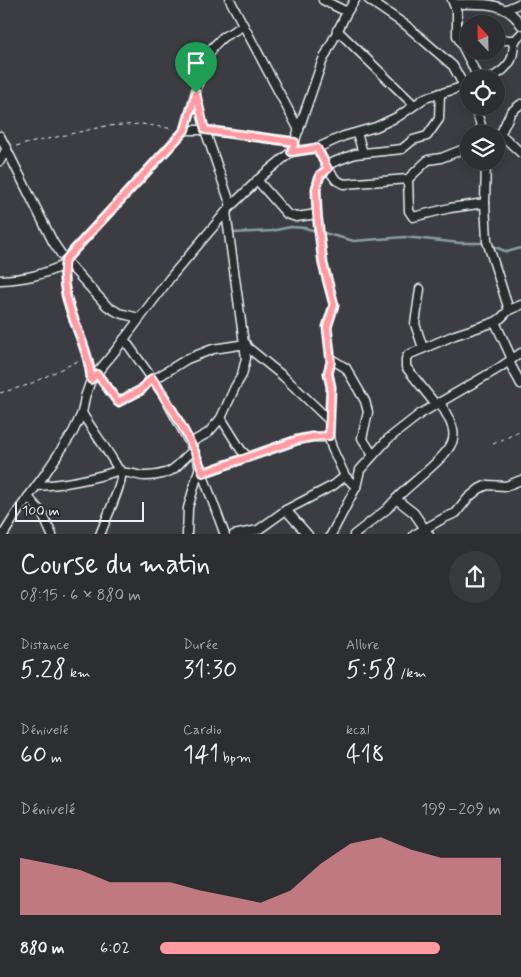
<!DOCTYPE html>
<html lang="fr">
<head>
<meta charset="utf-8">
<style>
  :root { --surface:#2c2e32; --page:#383a3e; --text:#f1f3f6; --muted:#a6a8ac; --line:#484a4d; --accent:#ff9aa2 }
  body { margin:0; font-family:Mynerve,sans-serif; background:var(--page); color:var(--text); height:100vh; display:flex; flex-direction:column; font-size:19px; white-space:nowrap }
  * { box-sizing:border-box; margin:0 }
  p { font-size:16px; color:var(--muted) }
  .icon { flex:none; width:28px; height:28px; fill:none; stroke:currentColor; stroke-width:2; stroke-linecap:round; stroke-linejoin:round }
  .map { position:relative; height:534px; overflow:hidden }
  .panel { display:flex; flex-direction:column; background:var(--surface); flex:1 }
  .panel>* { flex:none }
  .needle { width:32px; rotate:338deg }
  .fabs { position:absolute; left:460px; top:15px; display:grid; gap:10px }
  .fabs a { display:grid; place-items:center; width:45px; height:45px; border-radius:50%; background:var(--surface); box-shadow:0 2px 12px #0003,0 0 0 1px var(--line); font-size:25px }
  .scale { position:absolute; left:15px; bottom:12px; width:129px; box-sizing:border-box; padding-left:5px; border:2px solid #e8f1f8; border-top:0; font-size:14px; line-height:18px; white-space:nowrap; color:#e8f1f8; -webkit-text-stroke:4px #2a2d2e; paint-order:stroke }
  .pin { position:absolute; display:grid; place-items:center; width:42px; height:42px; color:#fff; margin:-51px -21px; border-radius:50% 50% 50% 0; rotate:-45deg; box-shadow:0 0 5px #0007 }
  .pin .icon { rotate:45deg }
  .round { display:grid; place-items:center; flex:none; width:52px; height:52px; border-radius:26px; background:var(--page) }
  .summary { display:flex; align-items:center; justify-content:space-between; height:85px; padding:0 20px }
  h1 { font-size:28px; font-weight:600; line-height:38px }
  .metrics { display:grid; grid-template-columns:repeat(3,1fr); gap:8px; height:85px; padding:5px 20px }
  .metrics div { display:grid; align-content:center }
  .metrics b { font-size:25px; font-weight:600 }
  .metrics small { font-size:14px; font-weight:400 }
  .metrics p { font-size:14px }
  .chart { height:140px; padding:10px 20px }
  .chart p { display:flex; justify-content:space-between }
  .chart svg { width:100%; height:90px; margin-top:5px; fill:var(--accent); opacity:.7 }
  ul { padding:0 20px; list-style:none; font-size:16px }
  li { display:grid; grid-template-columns:80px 60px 1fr; align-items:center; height:38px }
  li i { height:12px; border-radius:6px; background:var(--accent) }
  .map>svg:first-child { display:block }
</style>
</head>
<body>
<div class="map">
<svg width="521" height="535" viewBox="0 0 521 535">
  <rect width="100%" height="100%" fill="#3b3d43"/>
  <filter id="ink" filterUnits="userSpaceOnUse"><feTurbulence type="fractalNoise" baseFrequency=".02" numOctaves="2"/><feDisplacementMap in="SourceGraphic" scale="10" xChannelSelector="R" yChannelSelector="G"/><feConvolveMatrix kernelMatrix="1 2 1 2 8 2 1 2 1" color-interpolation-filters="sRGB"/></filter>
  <g filter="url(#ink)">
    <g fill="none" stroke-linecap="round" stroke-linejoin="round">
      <g stroke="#899ea3" stroke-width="2.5">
        <polyline points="233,233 272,231 290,227 305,228 354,241 405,237 460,243 486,243"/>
        <polyline points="491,245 507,252 521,248"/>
      </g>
      <defs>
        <g id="street">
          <polyline points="230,0 299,130"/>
          <polyline points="323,0 347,12"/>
          <polyline points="369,0 407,26 453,66 469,95"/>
          <polyline points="452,0 457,12 457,36 472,65 478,79"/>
          <path d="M454,4C480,4 506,0 521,25"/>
          <polyline points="507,9 521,3"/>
          <polyline points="337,30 414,105"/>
          <polyline points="496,40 514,40"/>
          <path d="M489,79C497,75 507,68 511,60C516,48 510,43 521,34"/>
          <polyline points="474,106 480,122 483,134"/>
          <polyline points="185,130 205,130 295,142"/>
          <polyline points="357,133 363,153"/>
          <polyline points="497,134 506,139 521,153"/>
          <polyline points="500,135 511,112 521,104"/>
          <polyline points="0,136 53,242 65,260 107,306 119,313 139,318"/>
          <polyline points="317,148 328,169 320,175 316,189 317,214 323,264 334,305 327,327 331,362 328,373 331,387 329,437 332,448 345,476 356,487"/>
          <polyline points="291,152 317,148 344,136 376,127 399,116 425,98 469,85"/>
          <polyline points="0,161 7,148"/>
          <polyline points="486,161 485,203 487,241 509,310"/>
          <polyline points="326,165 355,154 402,149 413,140 427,136 439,119 440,93"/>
          <polyline points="328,169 336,180 344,184 408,179 428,160 441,158 469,147"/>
          <polyline points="408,179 409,211 413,217 450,208 485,203"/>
          <polyline points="257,180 287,214 296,217 317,214"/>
          <polyline points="231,206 263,175 291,152 322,62 347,12 355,0"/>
          <path d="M0,280C25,279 42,275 64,265"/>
          <polyline points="420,289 415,324 423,348"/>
          <polyline points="495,322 512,359"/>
          <polyline points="124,339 163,394 194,451 225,535"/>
          <polyline points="246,346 284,377 329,420"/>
          <polyline points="331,359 346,368 365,401 368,412 362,438 373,455"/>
          <polyline points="509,362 521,384"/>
          <polyline points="97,374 118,402 141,390 152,378"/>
          <path d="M91,380C89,339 57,303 65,260L185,130L202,70L213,47L223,37L243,26"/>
          <polyline points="153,380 187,359 213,349 246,344"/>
          <polyline points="436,405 406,367 406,359 408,355 455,335 495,322 501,318 509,310 521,305"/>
          <path d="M82,413C88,424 121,469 121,476C122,485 104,523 100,535"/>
          <polyline points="221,418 241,450 248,457"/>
          <polyline points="190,443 208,433 221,418 235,387 242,375 246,358 226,212"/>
          <path d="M121,473C129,471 137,476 145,476C151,476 159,475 165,473C178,470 183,456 194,451"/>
          <polyline points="203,473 297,440 312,437 329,437"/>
          <path d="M37,486C63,485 96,478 120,470"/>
          <polyline points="28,497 42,513 52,535"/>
          <path d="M396,499C408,485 451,455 453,439C456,427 445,413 440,402"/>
          <polyline points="286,510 308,535"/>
          <polyline points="3,535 18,511 45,474 73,432 82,413 85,397 91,380 116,350 170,278 231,206 205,130"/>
          <polyline points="187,535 188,508 200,466"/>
          <polyline points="234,535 258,530 286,510 334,485 345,476"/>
          <polyline points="331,535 356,487 360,470 388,439 420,414 499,368 521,353"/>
          <polyline points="354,535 387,509 396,499 414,513 429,535"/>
          <polyline points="414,535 444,518 456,513 468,498 479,489 487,485 506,486 521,480"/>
        </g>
      </defs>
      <use href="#street" stroke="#e8f1f8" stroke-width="11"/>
      <g stroke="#e8f1f8" stroke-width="1" stroke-dasharray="4 4" stroke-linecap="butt">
        <polyline points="200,108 203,121"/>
        <polyline points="16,146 106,126 142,124 174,129"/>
        <polyline points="0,393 28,385 78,361"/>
        <polyline points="493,444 521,431"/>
      </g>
      <use href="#street" stroke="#2a2d2e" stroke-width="8"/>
    </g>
  </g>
  <g fill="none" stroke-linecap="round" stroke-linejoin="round" filter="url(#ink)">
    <defs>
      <path id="route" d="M196,93L205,130L295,142L291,152L317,148L328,169L320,175L316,189L317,214L323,264L334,305L327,327L331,362L328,373L331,387L329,436L312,437L297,440L203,473C192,440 172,408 152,378L141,390L118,402L97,374L91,380C89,339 57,303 65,260L185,130Z"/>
    </defs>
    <use href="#route" stroke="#fff" stroke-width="10"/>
    <use href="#route" stroke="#ff9aa2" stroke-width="6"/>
  </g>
</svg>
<div class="fabs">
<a><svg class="needle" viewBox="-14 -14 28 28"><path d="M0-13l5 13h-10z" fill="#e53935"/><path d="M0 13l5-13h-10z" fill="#a6a8ac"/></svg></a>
<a><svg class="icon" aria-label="locate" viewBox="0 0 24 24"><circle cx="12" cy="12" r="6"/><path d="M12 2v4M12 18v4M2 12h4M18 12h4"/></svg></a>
<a><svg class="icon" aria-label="layers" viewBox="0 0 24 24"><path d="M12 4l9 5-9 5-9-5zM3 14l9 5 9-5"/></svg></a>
</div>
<div class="scale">100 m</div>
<div class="pin" style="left:196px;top:93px;background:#1e9e55"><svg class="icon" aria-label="arrive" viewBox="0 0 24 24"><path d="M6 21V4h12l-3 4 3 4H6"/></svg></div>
</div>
<section class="panel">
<div class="summary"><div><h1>Course du matin</h1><p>08:15 · 6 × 880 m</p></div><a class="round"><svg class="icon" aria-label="share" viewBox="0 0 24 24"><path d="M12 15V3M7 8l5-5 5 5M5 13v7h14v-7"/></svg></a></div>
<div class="metrics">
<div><p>Distance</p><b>5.28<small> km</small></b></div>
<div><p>Durée</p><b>31:30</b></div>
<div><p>Allure</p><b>5:58<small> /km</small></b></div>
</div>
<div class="metrics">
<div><p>Dénivelé</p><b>60<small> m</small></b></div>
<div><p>Cardio</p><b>141<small> bpm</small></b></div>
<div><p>kcal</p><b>418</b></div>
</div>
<div class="chart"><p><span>Dénivelé</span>199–209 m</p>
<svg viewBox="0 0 160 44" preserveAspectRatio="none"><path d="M0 44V16L10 19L20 22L30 28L40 28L50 28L60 32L70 35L80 38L90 32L100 19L110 9L120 6L130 12L140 16L150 16L160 16V44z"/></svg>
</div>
<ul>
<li><b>880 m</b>6:02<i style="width:82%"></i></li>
</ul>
</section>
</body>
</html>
